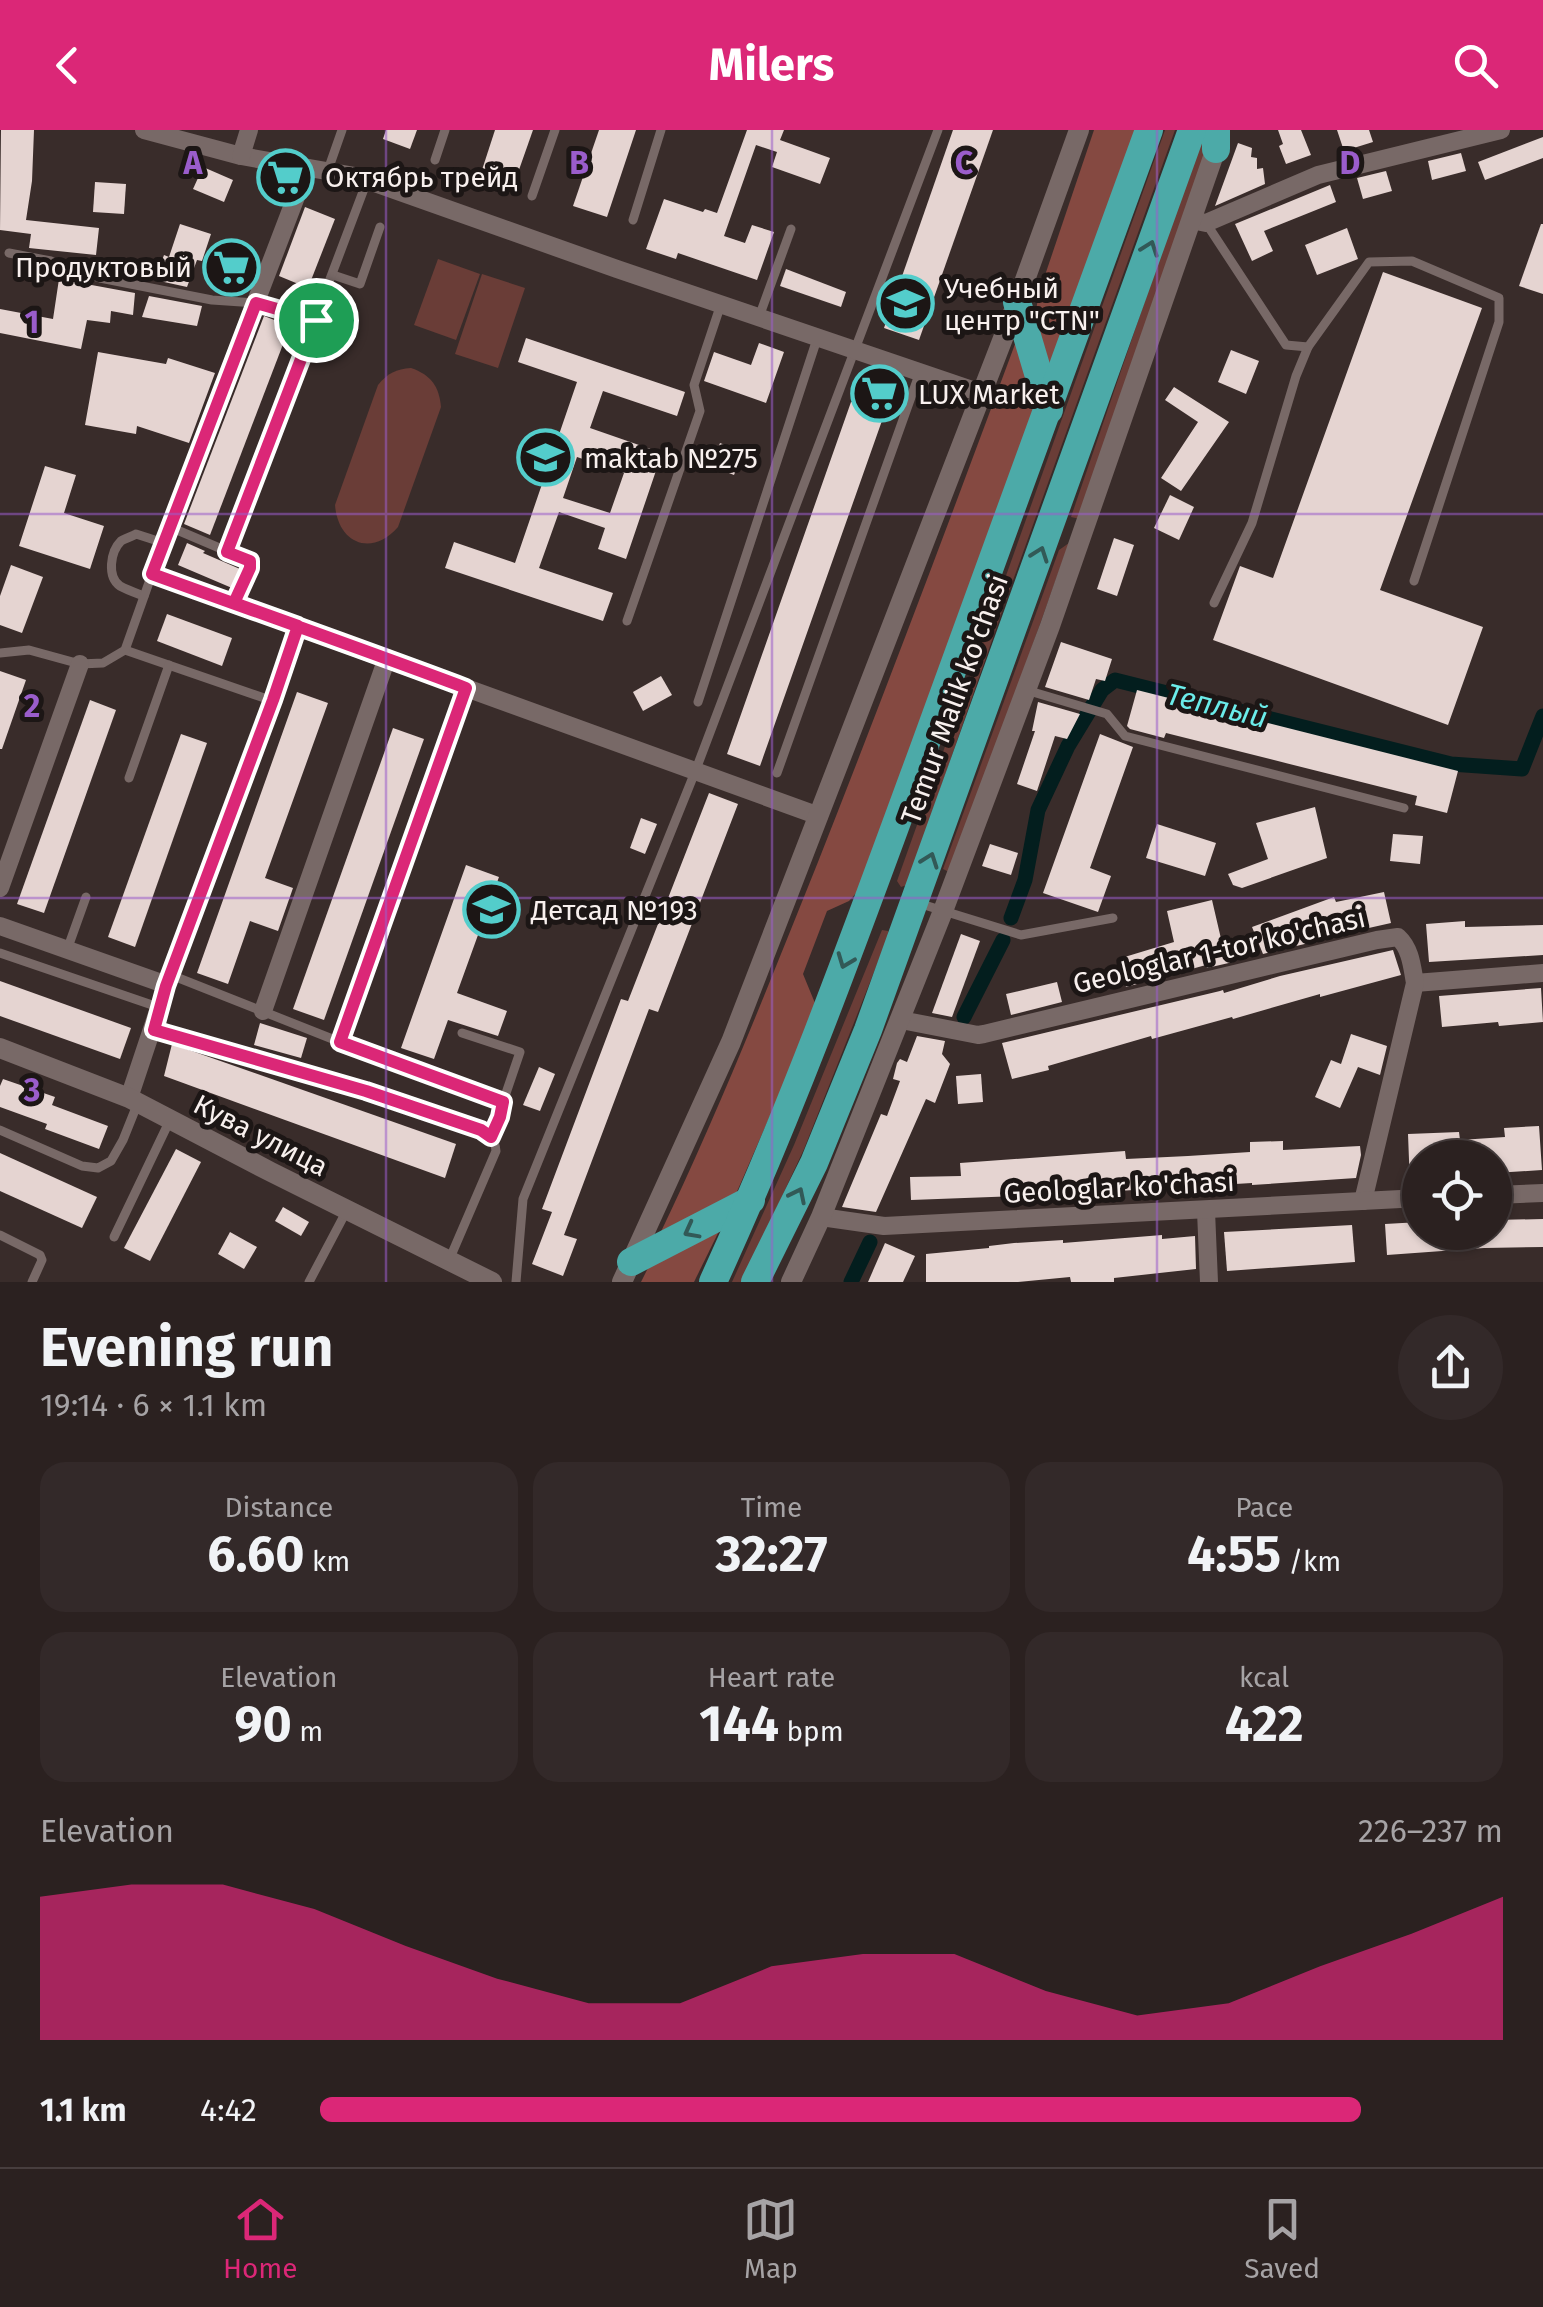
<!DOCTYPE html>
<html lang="en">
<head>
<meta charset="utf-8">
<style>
  :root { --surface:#2b2120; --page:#332929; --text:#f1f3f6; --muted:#a6a3a5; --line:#473e3e; --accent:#db2777 }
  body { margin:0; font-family:"Fira Sans",sans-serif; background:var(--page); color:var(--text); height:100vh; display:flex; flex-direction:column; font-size:38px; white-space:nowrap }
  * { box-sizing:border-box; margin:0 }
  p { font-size:32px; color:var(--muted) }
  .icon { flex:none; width:55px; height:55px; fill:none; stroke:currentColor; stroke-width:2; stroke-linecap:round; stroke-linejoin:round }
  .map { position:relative; height:1152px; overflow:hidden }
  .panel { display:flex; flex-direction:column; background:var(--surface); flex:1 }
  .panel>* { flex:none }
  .fabs { position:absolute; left:1402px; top:1010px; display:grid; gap:20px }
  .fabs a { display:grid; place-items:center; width:110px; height:110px; border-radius:50%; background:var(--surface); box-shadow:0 2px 8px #0004,0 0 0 2px var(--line); font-size:50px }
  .pin { position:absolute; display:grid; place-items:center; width:85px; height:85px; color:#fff; margin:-42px; border:5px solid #fff; border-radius:50%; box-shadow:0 2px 10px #0007 }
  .round { display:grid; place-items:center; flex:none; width:105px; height:105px; border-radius:52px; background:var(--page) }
  .headline { display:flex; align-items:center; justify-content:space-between; height:170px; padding:0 40px }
  h1 { font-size:55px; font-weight:700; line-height:75px }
  .metrics { display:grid; grid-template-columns:repeat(3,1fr); gap:15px; height:170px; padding:10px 40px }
  .metrics div { display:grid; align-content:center; border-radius:25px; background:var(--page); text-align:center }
  .metrics b { font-size:50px; font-weight:700 }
  .metrics small { font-size:28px; font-weight:400 }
  .metrics p { font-size:28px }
  .chart { height:280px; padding:20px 40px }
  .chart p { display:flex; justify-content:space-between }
  .chart svg { width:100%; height:180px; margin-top:10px; fill:var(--accent); opacity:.7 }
  ul { padding:0 40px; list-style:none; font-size:32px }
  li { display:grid; grid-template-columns:160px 120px 1fr; align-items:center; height:75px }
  li i { height:25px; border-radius:12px; background:var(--accent) }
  header { display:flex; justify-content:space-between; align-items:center; height:130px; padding:0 40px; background:var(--accent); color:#fff; font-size:45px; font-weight:700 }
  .tab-bar { display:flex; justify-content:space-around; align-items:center; height:140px; border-top:2px solid var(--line); background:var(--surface); font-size:28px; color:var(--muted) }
  .tab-bar a { display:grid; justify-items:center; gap:5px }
  .tab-bar .selected { color:var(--accent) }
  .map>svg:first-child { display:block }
</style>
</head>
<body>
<header><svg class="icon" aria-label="back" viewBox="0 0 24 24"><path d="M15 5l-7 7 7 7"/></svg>Milers<svg class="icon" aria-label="search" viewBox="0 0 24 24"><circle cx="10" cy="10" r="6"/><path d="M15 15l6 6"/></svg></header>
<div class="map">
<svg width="1543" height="1152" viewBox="0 0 1543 1152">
  <rect width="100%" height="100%" fill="#392c2a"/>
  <g fill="#6a3d37">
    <polygon points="1165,0 1175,0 1007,467 907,755 901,757 897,751"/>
    <polygon points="1206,0 1205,32 1080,389 1071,387 1176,80"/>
    <polygon points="438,129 480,144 456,210 414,195"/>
    <polygon points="482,144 525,158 498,238 455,224"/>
    <path d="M411,238C431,245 439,256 441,277L398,397C372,427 338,414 335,375L378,255C388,243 396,239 411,238Z"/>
    <polygon points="1069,413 951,743 943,739 1059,420"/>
    <polygon points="882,800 888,801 889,804 804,1019 742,1152 732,1152 794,1015"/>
  </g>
  <g fill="#854941">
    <polygon points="1094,0 1136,0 1049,242 1035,186 1039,163"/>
    <path d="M1018,206L1037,278L858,761L849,771L827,781L803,844L817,878L732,1073L657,1110C717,986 767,859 818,732C887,557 953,382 1018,206Z"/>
    <polygon points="721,1097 694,1152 641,1152 651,1132"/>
  </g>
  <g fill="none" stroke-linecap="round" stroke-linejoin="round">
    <g stroke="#031e1e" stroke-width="15">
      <polyline points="1011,788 1025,750 1038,680 1068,616 1102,560 1115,550 1451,634 1522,639 1543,586"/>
      <polyline points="964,887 1003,810"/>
      <polyline points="851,1152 870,1112"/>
    </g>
  </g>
  <g fill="#e5d4d1" fill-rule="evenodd">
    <polygon points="1,0 34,0 32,51 26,90 99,98 96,125 29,118 31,104 0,100"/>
    <polygon points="386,0 417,0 410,19 383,9"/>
    <polygon points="495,0 533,0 514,54 481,43"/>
    <polygon points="599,0 636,0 607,87 573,76"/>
    <polygon points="747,0 784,0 780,10 830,28 820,54 772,37 777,22 756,15 724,106 745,113 752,95 774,102 757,150 678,123 676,129 646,119 664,69 703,82 705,79 717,83"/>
    <polygon points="953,0 993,0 919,210 884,198"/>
    <polygon points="1278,0 1301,0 1311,25 1286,34 1279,16 1283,14"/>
    <polygon points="1337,0 1369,0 1373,12 1344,21"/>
    <polygon points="1543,7 1543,28 1485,50 1478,32"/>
    <polygon points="1238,13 1252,18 1251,27 1257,28 1257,39 1263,38 1265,54 1215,76"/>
    <polygon points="1461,23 1466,41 1432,50 1428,31"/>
    <polygon points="203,37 233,50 224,72 193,59"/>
    <polygon points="1386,41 1392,61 1363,69 1357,48"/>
    <polygon points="95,52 126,54 124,84 93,82"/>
    <polygon points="1330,55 1336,72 1264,101 1273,121 1252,131 1235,94"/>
    <polygon points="305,77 335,89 308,158 279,146"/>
    <polygon points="180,94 211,104 202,131 197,130 187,157 155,150 164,125 169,127"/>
    <polygon points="1541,94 1543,94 1543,164 1519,156"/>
    <polygon points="1347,98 1358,129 1317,145 1305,115"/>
    <polygon points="786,139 846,162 841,177 780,156"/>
    <polygon points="1383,142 1482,178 1380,460 1483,497 1448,595 1213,510 1240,436 1273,448"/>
    <polygon points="59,149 135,163 133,185 111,181 110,193 87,190 81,219 0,203 0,179 53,189"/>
    <polygon points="149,166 202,176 197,196 142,187"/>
    <polygon points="264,186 290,196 210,405 184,394"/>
    <path d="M526,208L685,262L677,286L603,261L590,298L662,323L626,429L598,419L605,398L559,382L539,438L613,463L603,491L445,438L454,412L515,433L577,252L518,232ZM577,327L624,343L610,383L563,368Z"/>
    <polygon points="759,213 784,222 766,273 704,251 714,222 751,235"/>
    <polygon points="1231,220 1259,231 1246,264 1218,252"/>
    <polygon points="98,222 166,234 168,228 215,243 189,313 137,296 136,304 85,295"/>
    <polygon points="866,240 896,251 760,636 727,624 851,272 855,273"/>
    <polygon points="1174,257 1229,292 1181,361 1161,348 1198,292 1165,270"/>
    <polygon points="720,313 743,322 734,345 711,336"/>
    <polygon points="45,336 76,345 64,383 104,396 90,439 19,416"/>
    <polygon points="1170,365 1194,377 1179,410 1154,398"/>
    <polygon points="1114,408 1134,415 1117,466 1097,459"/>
    <polygon points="187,413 205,421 203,423 240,439 232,458 178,435"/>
    <polygon points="11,435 43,447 22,503 0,495 0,466"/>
    <polygon points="167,484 232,508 222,536 157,511"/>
    <polygon points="1061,512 1112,529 1105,551 1096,549 1089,570 1045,557"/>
    <polygon points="0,541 26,550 2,619 0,619"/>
    <polygon points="661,546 672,565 643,581 633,562"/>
    <polygon points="1137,560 1458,641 1447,683 1415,675 1417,666 1166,603 1164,608 1130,599 1127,596"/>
    <polygon points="297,562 328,573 265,748 293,758 278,801 250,791 228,854 197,843"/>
    <polygon points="90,570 116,580 44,783 17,774"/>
    <polygon points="1038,572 1080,584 1067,609 1055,606 1037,661 1017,654 1035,601 1032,601"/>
    <polygon points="393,598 424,609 324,890 293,879"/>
    <polygon points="181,604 207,613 135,817 108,807"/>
    <polygon points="1100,604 1133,617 1090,738 1111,746 1098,782 1043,763"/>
    <polygon points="709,663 738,674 658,882 649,879 564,1105 577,1109 563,1146 532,1134 552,1082 542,1079 621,869 628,871"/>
    <polygon points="1315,677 1327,728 1242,758 1233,755 1228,744 1268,729 1256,693"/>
    <polygon points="641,688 657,694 645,724 630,718"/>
    <polygon points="1157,694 1216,713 1205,746 1146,728"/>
    <polygon points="1393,704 1423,706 1420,734 1390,731"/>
    <polygon points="990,714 1018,723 1011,745 982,736"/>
    <polygon points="466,735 499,747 457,863 507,881 498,906 448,890 434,929 401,918"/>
    <polygon points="1384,762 1391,793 1351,802 1351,799 1313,812 1263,824 1252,797 1334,767 1336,772"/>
    <polygon points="1212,770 1222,813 1227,811 1233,832 1207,838 1206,835 1126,857 1118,829 1174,812 1167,781"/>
    <polygon points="1465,791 1465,797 1543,795 1543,825 1429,832 1426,794"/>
    <polygon points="961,804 980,811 952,887 932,883"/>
    <polygon points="1393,820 1401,845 1320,867 1320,864 1233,889 1232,887 1152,909 1151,906 1048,936 1049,940 1012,949 1002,913 1220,861 1223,860 1224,863 1280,846"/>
    <polygon points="0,851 131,898 120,929 0,886"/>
    <polygon points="1057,852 1062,872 1011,885 1006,864"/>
    <polygon points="1541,858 1543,892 1499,896 1498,892 1442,897 1439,866"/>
    <polygon points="260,893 307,908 301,928 254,915"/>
    <polygon points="1351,904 1387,916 1380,945 1358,937 1340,978 1315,967 1331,930 1341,934"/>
    <polygon points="917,906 945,911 942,924 950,934 935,973 926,969 876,1082 842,1077 881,984 887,986 900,951 893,949 897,933 900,929 907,932"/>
    <polygon points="172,914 456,1014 445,1048 164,946"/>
    <polygon points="539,937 555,944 540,981 523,975"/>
    <polygon points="981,944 983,972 958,974 956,946"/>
    <polygon points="3,949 55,967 52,975 108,996 99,1019 45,999 47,994 0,977 0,956"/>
    <polygon points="1539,996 1542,1040 1495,1043 1495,1028 1420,1028 1420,1056 1410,1056 1408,1004 1459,1002 1460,1010 1505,1007 1504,998"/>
    <polygon points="1283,1011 1283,1020 1360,1016 1361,1025 1356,1048 1252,1055 1252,1053 1067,1064 911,1070 910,1047 961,1046 960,1033 1125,1021 1126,1029 1188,1026 1250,1022 1250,1012"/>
    <polygon points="176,1019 201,1032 150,1131 124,1118"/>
    <polygon points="0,1023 97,1067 82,1098 0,1061"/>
    <polygon points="283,1077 309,1092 301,1106 275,1091"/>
    <polygon points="1543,1089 1543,1117 1484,1118 1387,1125 1385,1094 1420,1092 1420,1102 1495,1102 1495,1090"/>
    <polygon points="1352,1095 1355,1132 1227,1141 1224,1102"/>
    <polygon points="230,1102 257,1117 244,1139 218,1124"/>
    <polygon points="1162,1105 1162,1109 1195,1106 1196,1139 1114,1148 1114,1152 1071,1152 1070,1147 1018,1152 926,1152 926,1124 989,1118 989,1116 1014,1113 1063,1110 1063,1113"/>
    <polygon points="885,1113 915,1126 903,1152 868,1152"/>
  </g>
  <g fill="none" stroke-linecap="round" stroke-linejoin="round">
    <g stroke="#786967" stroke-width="9">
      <polyline points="435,30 445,0"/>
      <polyline points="328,40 342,0"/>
      <polyline points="532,66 555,0"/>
      <polyline points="633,90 661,0"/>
      <polyline points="1206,93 1286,215 1308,217 1296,246 1252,393 1214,473"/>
      <polyline points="9,123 51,131 68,139 100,148 212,170 256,173 315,190"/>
      <polyline points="333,145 360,154 380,97"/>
      <polyline points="759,187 791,99"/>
      <polyline points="1308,217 1369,132 1412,131 1499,168 1499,192 1414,451"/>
      <polyline points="170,397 250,431 250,438 234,473"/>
      <polyline points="227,422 367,51"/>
      <path d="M144,466C136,463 127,460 120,456C107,447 110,422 121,411C122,410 135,405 136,404L164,413"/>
      <polyline points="627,491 700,281 694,255 721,174"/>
      <polyline points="125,520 273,571"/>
      <polyline points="0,523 29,520 80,534 103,533 125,520 152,444"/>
      <polyline points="1026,560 1107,584 1125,606 1404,678"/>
      <polyline points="698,572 818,206"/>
      <polyline points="777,643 920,242"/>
      <polyline points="129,648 169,535"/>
      <polyline points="918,773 1021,805 1113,788"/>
      <polyline points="67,820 86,767"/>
      <polyline points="0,823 158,877"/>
      <polyline points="171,845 340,912 503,972 500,987 491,1007"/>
      <path d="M154,899L366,961L481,1000C490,1006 495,1009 496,1021L450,1128"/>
      <polyline points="462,903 520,922 503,972"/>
      <polyline points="0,1000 82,1036 98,1038 111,1031 123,1010 137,975"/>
      <polyline points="0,1105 40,1125 42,1130 32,1152"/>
      <polyline points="114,1107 169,992"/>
      <polyline points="309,1152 347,1080"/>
      <polyline points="516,1152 523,1069 695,642 938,0"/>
    </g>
    <g stroke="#786967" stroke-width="18">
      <polyline points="144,0 241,26 355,46 617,139 981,263"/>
      <polyline points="241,26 249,0"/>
      <polyline points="307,38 152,444 819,686"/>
      <polyline points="1191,90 1206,93 1318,45 1501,0"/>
      <polyline points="0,758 80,534"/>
      <polyline points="0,796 167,855"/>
      <polyline points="1415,853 1543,843"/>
      <polyline points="263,881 387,528"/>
      <path d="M901,890L978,905L984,904L1377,810L1398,807C1411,819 1412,837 1415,853L1363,1071"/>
      <polyline points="340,912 466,558"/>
      <polyline points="129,968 170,845 273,571 298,497"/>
      <polyline points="1495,1065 1543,1063"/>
      <polyline points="1206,1081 1209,1152"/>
      <polyline points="821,1087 884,1096 1420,1068"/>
    </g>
    <g stroke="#786967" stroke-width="20">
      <polyline points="0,918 129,968 271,1042 492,1152"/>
      <polyline points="622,1152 731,912 1017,172 1079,0"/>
      <polyline points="791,1152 821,1087 943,781 1050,496 1220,7"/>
    </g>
    <g stroke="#4caaa8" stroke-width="28">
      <polyline points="1216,0 1216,19"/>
      <polyline points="1017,172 1049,280"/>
      <polyline points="631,1132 751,1070"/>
      <path d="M713,1152C793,978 858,798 924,618C1000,412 1075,206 1149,0"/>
      <polyline points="755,1152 814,1033 868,900 1192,0"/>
    </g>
  </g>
  <defs><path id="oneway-chevron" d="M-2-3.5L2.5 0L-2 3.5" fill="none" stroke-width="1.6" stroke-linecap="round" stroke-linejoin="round" transform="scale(2.5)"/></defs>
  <g stroke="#325957">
    <use href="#oneway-chevron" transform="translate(1150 118) rotate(-70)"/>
    <use href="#oneway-chevron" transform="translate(1040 424) rotate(-70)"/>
    <use href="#oneway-chevron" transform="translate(930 730) rotate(-70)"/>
    <use href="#oneway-chevron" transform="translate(845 831) rotate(111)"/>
    <use href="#oneway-chevron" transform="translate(798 1065) rotate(-64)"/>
    <use href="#oneway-chevron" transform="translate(691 1101) rotate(152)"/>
  </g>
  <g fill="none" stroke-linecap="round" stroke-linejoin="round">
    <defs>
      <path id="route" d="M316,190L227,422L250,431V438L234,473L298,496L273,570L166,856L154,900L366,961L481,1000L491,1007L500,987L503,972L340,912L466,558C362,519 257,482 152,444L256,173L316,190"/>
    </defs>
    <use href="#route" stroke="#fff" stroke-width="20"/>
    <use href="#route" stroke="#db2777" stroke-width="12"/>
  </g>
  <path fill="none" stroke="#9a5dcb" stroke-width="2.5" stroke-opacity="0.55" d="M386,0V1152M772,0V1152M1157,0V1152M0,384H1543M0,768H1543"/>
  <defs>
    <symbol id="supermarket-ring" viewBox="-11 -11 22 22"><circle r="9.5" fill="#1c1615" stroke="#53cdcb" stroke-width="1.5"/><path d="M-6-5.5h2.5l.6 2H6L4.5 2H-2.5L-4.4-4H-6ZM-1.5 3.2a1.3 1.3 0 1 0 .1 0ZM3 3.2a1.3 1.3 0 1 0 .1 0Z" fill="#53cdcb"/></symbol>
    <symbol id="school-ring" viewBox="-11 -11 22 22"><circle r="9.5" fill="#1c1615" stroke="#53cdcb" stroke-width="1.5"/><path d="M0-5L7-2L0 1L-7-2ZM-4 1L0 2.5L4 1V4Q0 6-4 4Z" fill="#53cdcb"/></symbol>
  </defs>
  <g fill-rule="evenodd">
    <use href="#supermarket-ring" x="254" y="16" width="63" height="63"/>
    <use href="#supermarket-ring" x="200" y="106" width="63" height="63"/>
    <use href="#school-ring" x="874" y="142" width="63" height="63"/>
    <use href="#supermarket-ring" x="848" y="232" width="63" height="63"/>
    <use href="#school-ring" x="514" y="296" width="63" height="63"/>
    <use href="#school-ring" x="460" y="748" width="63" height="63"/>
  </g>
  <g text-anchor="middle" stroke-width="10" stroke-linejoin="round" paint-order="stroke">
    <g font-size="28" fill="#f8f0ee" stroke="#1c1615" text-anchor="start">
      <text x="325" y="57">Октябрь трейд</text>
      <text x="192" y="147" text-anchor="end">Продуктовый</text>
      <text x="944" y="168">Учебный<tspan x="944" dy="32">центр "CTN"</tspan></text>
      <text x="918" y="274">LUX Market</text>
      <text x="584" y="338">maktab №275</text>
      <text x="531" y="790">Детсад №193</text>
    </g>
    <g font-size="28" fill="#f8f0ee" stroke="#1c1615">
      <text transform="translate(954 569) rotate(-70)" y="10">Temur Malik ko'chasi</text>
      <text transform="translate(1219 820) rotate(-13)" y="10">Geologlar 1-tor ko'chasi</text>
      <text transform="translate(261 1005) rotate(27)" y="10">Кува улица</text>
      <text transform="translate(1119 1057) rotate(-3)" y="10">Geologlar ko'chasi</text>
    </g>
    <g font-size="30" font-style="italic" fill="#6becea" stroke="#1c1615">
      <text transform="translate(1217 576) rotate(14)" y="10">Теплый</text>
    </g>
  </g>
  <g font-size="32" text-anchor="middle" font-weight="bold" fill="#9a5dcb" stroke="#1c1615" stroke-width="10" stroke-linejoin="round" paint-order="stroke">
    <text x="193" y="44">A</text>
    <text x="579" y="44">B</text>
    <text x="964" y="44">C</text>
    <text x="1350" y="44">D</text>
    <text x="32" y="203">1</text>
    <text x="32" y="587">2</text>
    <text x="32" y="971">3</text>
  </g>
</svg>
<div class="fabs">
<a><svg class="icon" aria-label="locate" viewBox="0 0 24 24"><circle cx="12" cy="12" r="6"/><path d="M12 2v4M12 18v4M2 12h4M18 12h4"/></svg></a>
</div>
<div class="pin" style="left:316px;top:190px;background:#1e9e55"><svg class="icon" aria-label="arrive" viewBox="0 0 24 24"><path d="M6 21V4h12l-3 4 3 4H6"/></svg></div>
</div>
<section class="panel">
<div class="headline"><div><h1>Evening run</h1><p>19:14 · 6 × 1.1 km</p></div><a class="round"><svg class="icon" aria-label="share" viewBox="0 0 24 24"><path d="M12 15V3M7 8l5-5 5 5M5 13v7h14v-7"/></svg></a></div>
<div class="metrics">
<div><p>Distance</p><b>6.60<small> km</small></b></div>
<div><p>Time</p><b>32:27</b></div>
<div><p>Pace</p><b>4:55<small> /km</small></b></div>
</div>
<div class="metrics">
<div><p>Elevation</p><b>90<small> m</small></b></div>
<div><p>Heart rate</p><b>144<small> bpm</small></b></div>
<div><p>kcal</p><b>422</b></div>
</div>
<div class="chart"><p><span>Elevation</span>226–237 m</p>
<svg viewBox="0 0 160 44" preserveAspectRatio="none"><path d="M0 44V9L10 6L20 6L30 12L40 21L50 29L60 35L70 35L80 26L90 23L100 23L110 32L120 38L130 35L140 26L150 18L160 9V44z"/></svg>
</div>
<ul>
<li><b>1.1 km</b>4:42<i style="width:88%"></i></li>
</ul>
</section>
<nav class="tab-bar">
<a class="selected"><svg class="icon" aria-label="home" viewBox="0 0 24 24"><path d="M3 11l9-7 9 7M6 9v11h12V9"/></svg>Home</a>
<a><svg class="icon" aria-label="map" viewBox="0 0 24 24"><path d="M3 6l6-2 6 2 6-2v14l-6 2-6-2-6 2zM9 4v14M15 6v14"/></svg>Map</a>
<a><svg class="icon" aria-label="saved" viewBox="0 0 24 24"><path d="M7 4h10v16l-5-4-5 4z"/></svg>Saved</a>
</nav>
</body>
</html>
